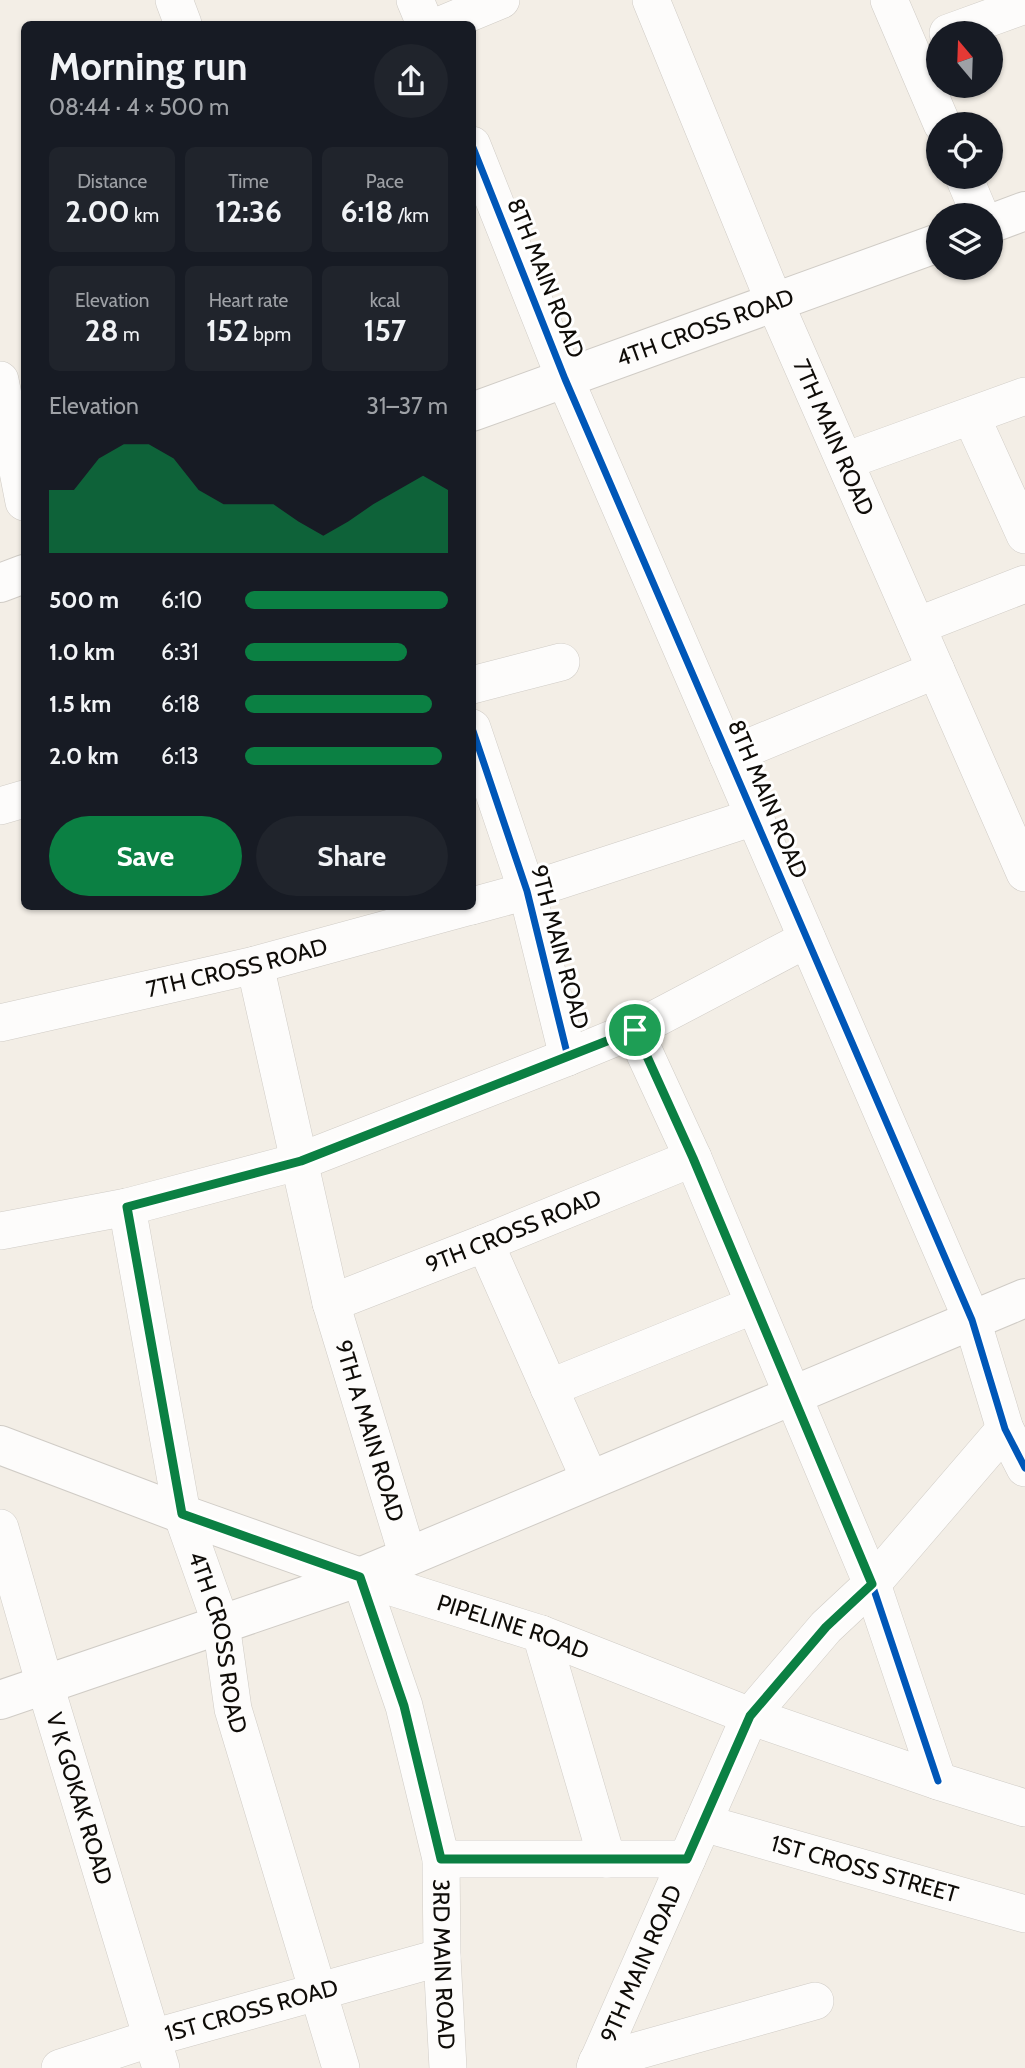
<!DOCTYPE html>
<html lang="en">
<head>
<meta charset="utf-8">
<style>
  :root { --surface:#171b24; --page:#20242c; --text:#f1f3f6; --muted:#9ea1a6; --accent:#0b8043 }
  body { margin:0; font-family:Cabin,sans-serif; background:var(--page); color:var(--text); height:100vh; display:flex; flex-direction:column; font-size:26px; white-space:nowrap }
  * { box-sizing:border-box; margin:0 }
  p { font-size:23px; color:var(--muted) }
  .icon { flex:none; width:38px; height:38px; fill:none; stroke:currentColor; stroke-width:2; stroke-linecap:round; stroke-linejoin:round }
  .map { position:relative; flex:1; overflow:hidden }
  .sheet { position:absolute; left:21px; top:21px; width:455px; height:889px; display:flex; flex-direction:column; background:var(--surface); border-radius:10px; box-shadow:0 2px 5px #0004 }
  .sheet>* { flex:none }
  .needle { width:46px; rotate:341deg }
  .tools { position:absolute; left:926px; top:21px; display:grid; gap:14px }
  .tools a { display:grid; place-items:center; width:77px; height:77px; border-radius:50%; background:var(--surface); box-shadow:0 2px 5px #0004; font-size:35px }
  .pin { position:absolute; display:grid; place-items:center; width:60px; height:60px; color:#fff; margin:-30px; border:4px solid #fff; border-radius:50%; box-shadow:0 2px 7px #0007 }
  .round { display:grid; place-items:center; flex:none; width:74px; height:74px; border-radius:37px; background:var(--page) }
  .head { display:flex; align-items:center; justify-content:space-between; height:119px; padding:0 28px }
  h1 { font-size:38px; font-weight:700; line-height:52px }
  .stats { display:grid; grid-template-columns:repeat(3,1fr); gap:10px; height:119px; padding:7px 28px }
  .stats div { display:grid; align-content:center; border-radius:10px; background:var(--page); text-align:center }
  .stats b { font-size:30px; font-weight:700 }
  .stats small { font-size:19px; font-weight:400 }
  .stats p { font-size:19px }
  .chart { height:196px; padding:14px 28px }
  .chart p { display:flex; justify-content:space-between }
  .chart svg { width:100%; height:126px; margin-top:7px; fill:var(--accent); opacity:.7 }
  .cta { display:flex; gap:14px; margin-top:auto; padding:14px 28px }
  .cta a { flex:1; height:80px; border-radius:42px; background:var(--accent); color:#fff; font-size:28px; font-weight:700; line-height:80px; text-align:center }
  .cta a+a { background:var(--page); color:var(--text) }
  ul { padding:0 28px; list-style:none; font-size:23px }
  li { display:grid; grid-template-columns:112px 84px 1fr; align-items:center; height:52px }
  li i { height:18px; border-radius:9px; background:var(--accent) }
  .map>svg:first-child { display:block }
</style>
</head>
<body>
<div class="map">
<svg width="1025" height="2068" viewBox="0 0 1025 2068">
  <rect width="100%" height="100%" fill="#f3eee6"/>
  <g fill="none" stroke-linecap="round" stroke-linejoin="round">
    <defs>
      <g id="minor">
        <polyline points="174,0 183,24"/>
        <polyline points="415,0 425,24"/>
        <path id="s1" d="M651,0L774,301L1025,873"/>
        <polyline points="889,0 942,124"/>
        <polyline points="443,24 501,0"/>
        <polyline points="948,33 1025,5"/>
        <polyline points="472,145 565,379 972,1320 1005,1429 1025,1468"/>
        <polyline points="964,177 980,215"/>
        <polyline points="0,380 24,502"/>
        <polyline points="971,416 1025,535"/>
        <polyline points="845,461 1025,396"/>
        <polyline points="917,626 1025,584"/>
        <polyline points="472,685 561,662"/>
        <polyline points="472,728 527,891 568,1057 634,1030 693,1158 872,1584 938,1781"/>
        <polyline points="728,756 936,670"/>
        <polyline points="0,806 24,799"/>
        <polyline points="472,906 527,891 754,817"/>
        <path id="s2" d="M255,965L331,1303L408,1557"/>
        <path id="s3" d="M0,1023L255,965L471,906"/>
        <polyline points="634,1030 807,939"/>
        <path id="s4" d="M127,1207L182,1514L221,1624L233,1709L341,2068"/>
        <polyline points="0,1231 127,1207 301,1161 568,1057"/>
        <polyline points="485,1243 590,1480"/>
        <path id="s5" d="M331,1303L485,1243L693,1158"/>
        <polyline points="549,1388 754,1305"/>
        <path id="s6" d="M0,1528L45,1685L161,2068"/>
        <path id="s7" d="M360,1577L541,1634L750,1716L938,1781L1025,1808"/>
        <path id="s8" d="M360,1577L404,1706L441,1859L442,1957L448,2068"/>
        <polyline points="541,1634 607,1859"/>
        <path id="s9" d="M703,1823L1025,1914"/>
        <polyline points="441,1859 687,1859"/>
        <polyline points="597,2062 815,2001"/>
        <path id="s10" d="M60,2068L152,2038L442,1957"/>
        <path id="s11" d="M595,2068L750,1716L826,1627L872,1584L1005,1429"/>
      </g>
      <polyline id="tertiary" points="0,1445 182,1514 360,1577"/>
      <g id="secondary">
        <polyline points="990,224 1025,211"/>
        <path id="s12" d="M472,412L938,243"/>
        <polyline points="0,583 24,574"/>
        <polyline points="0,1700 360,1577 1025,1298"/>
      </g>
    </defs>
    <use href="#minor" stroke="#d0ccc6" stroke-width="38"/>
    <use href="#tertiary" stroke="#d0ccc6" stroke-width="40"/>
    <use href="#secondary" stroke="#d0ccc6" stroke-width="40"/>
    <use href="#minor" stroke="#fdfcfb" stroke-width="37"/>
    <use href="#tertiary" stroke="#fdfcfb" stroke-width="38"/>
    <use href="#secondary" stroke="#fdfcfb" stroke-width="38"/>
    <defs>
      <g id="cycleway">
        <polyline points="472,145 565,379 972,1320 1005,1429 1025,1468"/>
        <polyline points="472,728 527,891 568,1057 634,1030 693,1158 872,1584 938,1781"/>
      </g>
    </defs>
    <use href="#cycleway" stroke="#fff" stroke-width="11"/>
    <use href="#cycleway" stroke="#0057b8" stroke-width="7"/>
  </g>
  <g fill="none" stroke-linecap="round" stroke-linejoin="round">
    <defs>
      <polygon id="route" points="635,1030 693,1158 872,1584 826,1627 750,1716 687,1859 441,1859 404,1706 360,1577 182,1514 127,1207 301,1161"/>
    </defs>
    <use href="#route" stroke="#fff" stroke-width="14"/>
    <use href="#route" stroke="#0b8043" stroke-width="9"/>
  </g>
  <g text-anchor="middle" stroke-width="6" stroke-linejoin="round" paint-order="stroke">
    <g font-size="23" fill="#0f0c08" stroke="#fff">
      <text transform="translate(546 278) rotate(68)" y="8">8TH MAIN ROAD</text>
      <text dy="8" stroke="none"><textPath href="#s12" startOffset="248">4TH CROSS ROAD</textPath></text>
      <text dy="8" stroke="none"><textPath href="#s1" startOffset="474">7TH MAIN ROAD</textPath></text>
      <text transform="translate(768 799) rotate(67)" y="8">8TH MAIN ROAD</text>
      <text transform="translate(560 947) rotate(75)" y="8">9TH MAIN ROAD</text>
      <text dy="8" stroke="none"><textPath href="#s3" startOffset="243">7TH CROSS ROAD</textPath></text>
      <text dy="8" stroke="none"><textPath href="#s5" startOffset="196">9TH CROSS ROAD</textPath></text>
      <text dy="8" stroke="none"><textPath href="#s2" startOffset="480">9TH A MAIN ROAD</textPath></text>
      <text dy="8" stroke="none"><textPath href="#s7" startOffset="161">PIPELINE ROAD</textPath></text>
      <text dy="8" stroke="none"><textPath href="#s4" startOffset="446">4TH CROSS ROAD</textPath></text>
      <text dy="8" stroke="none"><textPath href="#s6" startOffset="282">V K GOKAK ROAD</textPath></text>
      <text dy="8" stroke="none"><textPath href="#s9" startOffset="168">1ST CROSS STREET</textPath></text>
      <text dy="8" stroke="none"><textPath href="#s8" startOffset="399">3RD MAIN ROAD</textPath></text>
      <text dy="8" stroke="none"><textPath href="#s11" startOffset="114">9TH MAIN ROAD</textPath></text>
      <text dy="8" stroke="none"><textPath href="#s10" startOffset="200">1ST CROSS ROAD</textPath></text>
    </g>
  </g>
</svg>
<div class="tools">
<a><svg class="needle" viewBox="-14 -14 28 28"><path d="M0-13l5 13h-10z" fill="#e53935"/><path d="M0 13l5-13h-10z" fill="#9ea1a6"/></svg></a>
<a><svg class="icon" aria-label="locate" viewBox="0 0 24 24"><circle cx="12" cy="12" r="6"/><path d="M12 2v4M12 18v4M2 12h4M18 12h4"/></svg></a>
<a><svg class="icon" aria-label="layers" viewBox="0 0 24 24"><path d="M12 4l9 5-9 5-9-5zM3 14l9 5 9-5"/></svg></a>
</div>
<div class="pin" style="left:635px;top:1030px;background:#1e9e55"><svg class="icon" aria-label="arrive" viewBox="0 0 24 24"><path d="M6 21V4h12l-3 4 3 4H6"/></svg></div>
<section class="sheet">
<div class="head"><div><h1>Morning run</h1><p>08:44 · 4 × 500 m</p></div><a class="round"><svg class="icon" aria-label="share" viewBox="0 0 24 24"><path d="M12 15V3M7 8l5-5 5 5M5 13v7h14v-7"/></svg></a></div>
<div class="stats">
<div><p>Distance</p><b>2.00<small> km</small></b></div>
<div><p>Time</p><b>12:36</b></div>
<div><p>Pace</p><b>6:18<small> /km</small></b></div>
</div>
<div class="stats">
<div><p>Elevation</p><b>28<small> m</small></b></div>
<div><p>Heart rate</p><b>152<small> bpm</small></b></div>
<div><p>kcal</p><b>157</b></div>
</div>
<div class="chart"><p><span>Elevation</span>31–37 m</p>
<svg viewBox="0 0 160 44" preserveAspectRatio="none"><path d="M0 44V22L10 22L20 11L30 6L40 6L50 11L60 22L70 27L80 27L90 27L100 33L110 38L120 33L130 27L140 22L150 17L160 22V44z"/></svg>
</div>
<ul>
<li><b>500 m</b>6:10<i style="width:100%"></i></li>
<li><b>1.0 km</b>6:31<i style="width:80%"></i></li>
<li><b>1.5 km</b>6:18<i style="width:92%"></i></li>
<li><b>2.0 km</b>6:13<i style="width:97%"></i></li>
</ul>
<div class="cta"><a>Save</a><a>Share</a></div>
</section>
</div>
</body>
</html>
